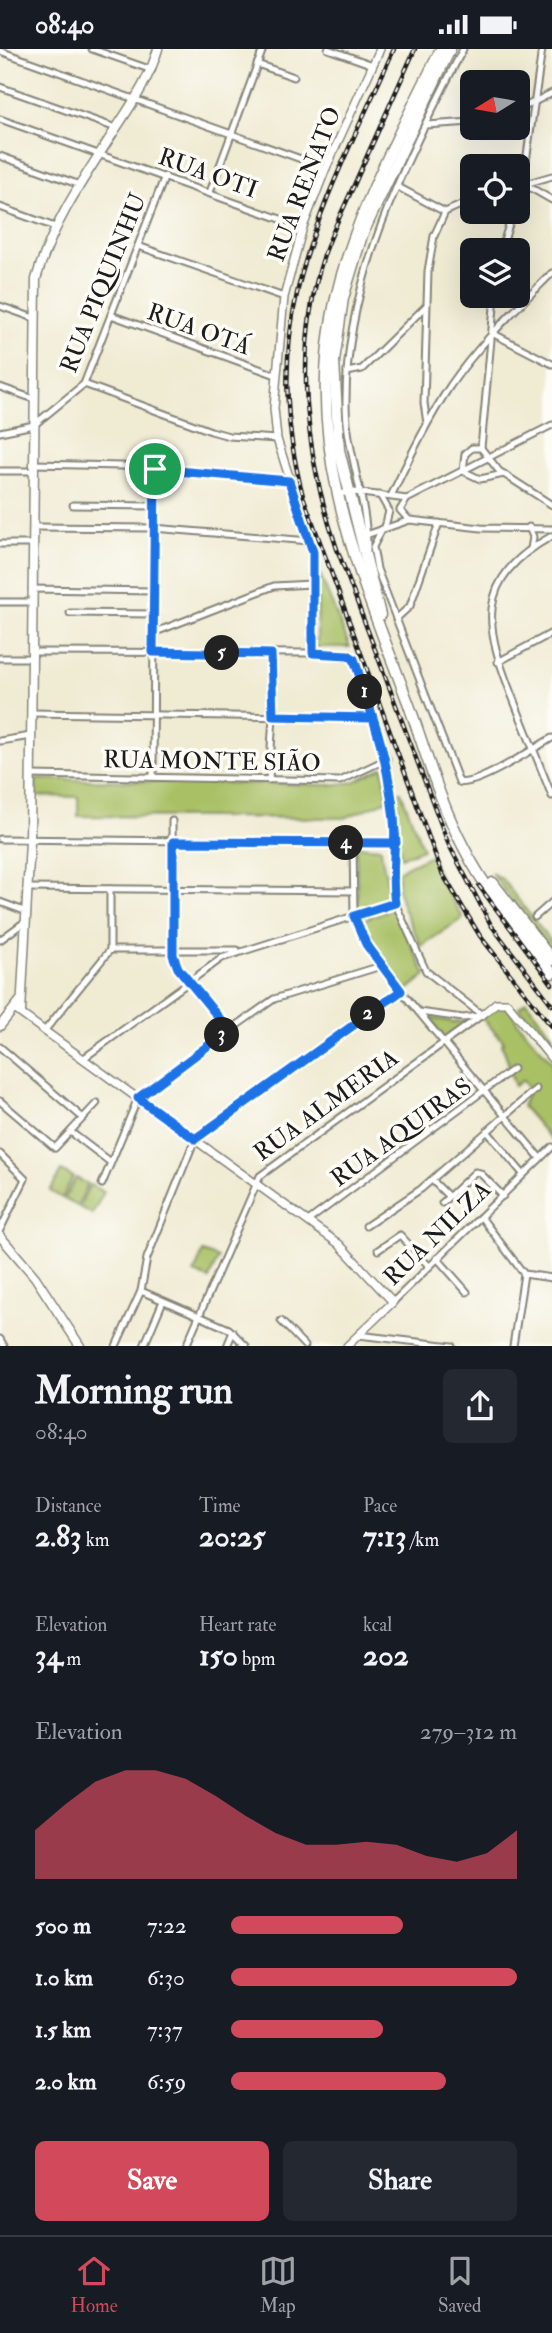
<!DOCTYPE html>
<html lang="en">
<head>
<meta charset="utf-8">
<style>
  :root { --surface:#171b24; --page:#242831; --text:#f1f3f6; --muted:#9ea1a6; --line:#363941; --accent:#d1495b }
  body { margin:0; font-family:"IM FELL Double Pica",serif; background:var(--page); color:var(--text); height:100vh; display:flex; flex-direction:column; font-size:26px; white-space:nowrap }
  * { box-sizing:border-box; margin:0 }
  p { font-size:23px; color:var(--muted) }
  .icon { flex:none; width:38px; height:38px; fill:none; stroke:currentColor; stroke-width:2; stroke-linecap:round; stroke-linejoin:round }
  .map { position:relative; height:1297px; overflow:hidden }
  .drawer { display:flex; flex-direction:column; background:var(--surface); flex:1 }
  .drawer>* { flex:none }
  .needle { width:46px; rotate:259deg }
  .fabs { position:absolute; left:460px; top:21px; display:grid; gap:14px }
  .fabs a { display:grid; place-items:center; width:70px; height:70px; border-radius:10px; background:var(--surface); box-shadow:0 7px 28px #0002; font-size:35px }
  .pin { position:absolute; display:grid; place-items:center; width:60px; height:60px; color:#fff; margin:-30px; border:4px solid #fff; border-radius:50%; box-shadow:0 2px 7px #0007 }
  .km { position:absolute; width:35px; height:35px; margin:-18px; border-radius:50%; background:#222; color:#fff; font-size:19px; line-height:35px; text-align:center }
  .round { display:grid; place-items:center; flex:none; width:74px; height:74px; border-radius:10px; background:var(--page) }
  .summary { display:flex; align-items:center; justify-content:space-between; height:119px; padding:0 35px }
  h1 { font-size:38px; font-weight:800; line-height:52px }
  .metrics { display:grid; grid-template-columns:repeat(3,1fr); gap:10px; height:119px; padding:7px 35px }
  .metrics div { display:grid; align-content:center }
  .metrics b { font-size:30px; font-weight:800 }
  .metrics small { font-size:19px; font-weight:400 }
  .metrics p { font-size:19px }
  .chart { height:196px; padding:14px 35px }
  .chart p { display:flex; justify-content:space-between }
  .chart svg { width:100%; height:126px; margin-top:7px; fill:var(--accent); opacity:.7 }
  .primary-button { display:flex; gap:14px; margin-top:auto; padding:14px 35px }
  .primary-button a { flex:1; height:80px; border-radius:10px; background:var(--accent); color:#fff; font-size:28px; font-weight:800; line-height:80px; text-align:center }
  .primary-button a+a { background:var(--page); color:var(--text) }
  ul { padding:0 35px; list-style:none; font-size:23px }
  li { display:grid; grid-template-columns:112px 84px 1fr; align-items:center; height:52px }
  li i { height:18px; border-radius:9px; background:var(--accent) }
  .status { display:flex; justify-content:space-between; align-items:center; height:49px; padding:0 35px; background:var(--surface); direction:ltr }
  .status svg { height:19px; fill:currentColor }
  .tabs { display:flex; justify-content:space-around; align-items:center; height:98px; border-top:2px solid var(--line); background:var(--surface); font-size:19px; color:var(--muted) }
  .tabs a { display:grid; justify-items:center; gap:4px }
  .tabs .selected { color:var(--accent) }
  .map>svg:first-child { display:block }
</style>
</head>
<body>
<div class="status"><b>08:40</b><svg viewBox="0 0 49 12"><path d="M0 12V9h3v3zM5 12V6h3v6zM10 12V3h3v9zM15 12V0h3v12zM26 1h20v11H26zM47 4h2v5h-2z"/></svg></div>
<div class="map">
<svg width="552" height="1297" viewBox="0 0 552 1297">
  <rect width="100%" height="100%" fill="#fdfcf7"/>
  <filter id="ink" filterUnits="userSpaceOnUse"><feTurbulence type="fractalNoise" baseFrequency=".0143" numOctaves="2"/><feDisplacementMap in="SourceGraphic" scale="14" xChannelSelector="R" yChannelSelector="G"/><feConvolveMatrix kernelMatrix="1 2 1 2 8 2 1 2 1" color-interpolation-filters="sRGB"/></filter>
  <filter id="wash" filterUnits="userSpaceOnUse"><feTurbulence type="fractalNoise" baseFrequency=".00686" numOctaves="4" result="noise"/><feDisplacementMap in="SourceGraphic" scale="28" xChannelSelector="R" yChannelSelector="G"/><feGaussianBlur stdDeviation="1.57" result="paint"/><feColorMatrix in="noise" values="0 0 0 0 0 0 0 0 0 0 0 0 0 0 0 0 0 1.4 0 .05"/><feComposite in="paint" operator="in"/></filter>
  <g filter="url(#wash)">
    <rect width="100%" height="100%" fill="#f0ebd3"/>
    <g fill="#a9c065" stroke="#626e40" stroke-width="2">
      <polygon points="318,521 350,598 317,598"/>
      <polygon points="383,718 388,751 345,769 78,767 78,748 35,747 36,730 329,736 354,733"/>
      <polygon points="394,743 401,743 423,800 401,808"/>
      <path d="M356,797L381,799C382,818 389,833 391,852L358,862Z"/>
      <path d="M430,806L442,834L463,869L421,897C410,873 394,849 398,822Z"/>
      <polygon points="491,824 502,830 552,894 552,904"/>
      <polygon points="393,859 426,926 407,941 371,896 360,872"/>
      <polygon points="526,952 552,985 552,1000 519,958"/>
      <path d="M499,954L509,957L518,974L552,1013V1092L522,1057L529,1040L523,1031L515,1037C508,1022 510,1010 501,996L504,993L482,969Z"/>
      <polygon points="427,968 453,973 469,971 445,989"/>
      <polygon points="61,1122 73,1128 62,1149 50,1142"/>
      <polygon points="76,1129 88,1135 77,1157 64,1150"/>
      <polygon points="90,1136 104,1143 92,1165 79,1158"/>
      <polygon points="203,1203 218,1209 209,1230 194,1224"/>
    </g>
  </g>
  <g filter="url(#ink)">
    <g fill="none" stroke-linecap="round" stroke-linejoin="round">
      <defs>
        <g id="minor">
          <polyline points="92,0 152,21"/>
          <polyline points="328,0 373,16"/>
          <polyline points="0,2 326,119"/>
          <polyline points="257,15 294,28"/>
          <polyline points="0,38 116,79"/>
          <polyline points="518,61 552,44"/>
          <polyline points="0,70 303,178"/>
          <polyline points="426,76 472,73"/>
          <polyline points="0,107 80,136"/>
          <polyline points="524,135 552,151"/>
          <polyline points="518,137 552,127"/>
          <polyline points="398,138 445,163"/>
          <polyline points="210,143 263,0"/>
          <polyline points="518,145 525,120 542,0"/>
          <polyline points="0,158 55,178"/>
          <polyline points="138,197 284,248"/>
          <polyline points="501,201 513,163"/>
          <polyline points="0,257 34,269"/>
          <polyline points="111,266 276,326"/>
          <polyline points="492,284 552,315"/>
          <polyline points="347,323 362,320 426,257"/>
          <polyline points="84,335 211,382 229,387 277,390"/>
          <polyline points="0,338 34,350"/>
          <polyline points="427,374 424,354 428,222 434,187 445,163 472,151"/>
          <polyline points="0,383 34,376 84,335 165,127"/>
          <polyline points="481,399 495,247"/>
          <polyline points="34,415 122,417 289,432"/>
          <polyline points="0,422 34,422"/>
          <polyline points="463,422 465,405 472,399 481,399 499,422 552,456"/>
          <polyline points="463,422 480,430 504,425"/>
          <polyline points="337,445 354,443 407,450"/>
          <polyline points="380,446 389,462 385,478"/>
          <path d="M391,447C409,410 427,372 450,337C479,295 516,260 552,224"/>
          <polyline points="73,456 153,457"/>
          <polyline points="408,470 400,461 407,450 552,376"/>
          <polyline points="34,478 153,479 310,492"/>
          <polyline points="529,478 533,488 531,500"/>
          <path d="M382,480L373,498L377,520L459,733C476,738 534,699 552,689"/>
          <polyline points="366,486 410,471 481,479 552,480"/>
          <path d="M552,487C472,531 485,579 514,652C527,684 539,715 552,747"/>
          <polyline points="0,495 33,495"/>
          <path d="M367,501C368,451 346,404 346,354C345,228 407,110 463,0"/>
          <polyline points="32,540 153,542"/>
          <polyline points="0,553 32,553"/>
          <polyline points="70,564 153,565"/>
          <polyline points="396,570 410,557 439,474"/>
          <polyline points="153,584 274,537 312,535"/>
          <polyline points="32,603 313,604"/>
          <polyline points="348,606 354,610 387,710 396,794 392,832 395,854 426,922 482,966"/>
          <polyline points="0,609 32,609"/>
          <polyline points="498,613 552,584"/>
          <polyline points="31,664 373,669"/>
          <polyline points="0,692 31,687"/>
          <polyline points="31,726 340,732 387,710"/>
          <polyline points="153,727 155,420"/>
          <polyline points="269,731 273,667 271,605"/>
          <polyline points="172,772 173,906 178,919 229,981"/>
          <polyline points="0,790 396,794"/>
          <polyline points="353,794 354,867 367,895 401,942 540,1109"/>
          <polyline points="29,839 353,842"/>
          <polyline points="0,853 27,863"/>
          <polyline points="535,868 552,853"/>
          <polyline points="0,891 26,872"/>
          <polyline points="110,901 237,901"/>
          <polyline points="419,963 463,969 479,967"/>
          <polyline points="46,980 110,901 110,840"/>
          <polyline points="0,998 83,1069"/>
          <polyline points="84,1009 222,909 395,854"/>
          <polyline points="0,1052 55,1099 97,1054"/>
          <polyline points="487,1082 523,1125"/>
          <polyline points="72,1084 110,1113"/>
          <polyline points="0,1105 25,1130 0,1181"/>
          <polyline points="432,1131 448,1147"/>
          <polyline points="102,1135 138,1049 154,1035 274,950 381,917"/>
          <polyline points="442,1154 475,1123 480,1124 503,1147"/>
          <polyline points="481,1168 524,1225 513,1297"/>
          <polyline points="308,1172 513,1020"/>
          <polyline points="366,1177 421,1140 536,1040"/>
          <polyline points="378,1201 400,1186 429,1217"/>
          <polyline points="437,1209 467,1243"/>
          <polyline points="524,1225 552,1229"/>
          <polyline points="141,1242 229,1280 246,1297"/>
          <polyline points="393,1253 552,1098"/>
          <polyline points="281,1272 305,1297"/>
          <polyline points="358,1286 452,1297"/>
          <polyline points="0,1290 4,1297"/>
          <polyline points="116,1297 141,1242 147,1209 195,1090 401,942"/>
          <polyline points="144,1297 163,1252"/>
          <polyline points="186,1297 260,1127 482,966"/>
          <polyline points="227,1297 233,1283"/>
        </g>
        <g id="tertiary">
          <polyline points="348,606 313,604 313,503 277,390 274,359 284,248 303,178 326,119 380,0"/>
          <polyline points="17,962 339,1195 393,1253 347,1297"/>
          <polyline points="482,966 496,954 507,954 552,1010"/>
        </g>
        <g id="secondary">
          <path d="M21,963L30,792L36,230C52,175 84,129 115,81C132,55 149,31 158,0"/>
          <polyline points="0,977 20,952"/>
          <polyline points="0,1187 35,1228 80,1297"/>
        </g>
        <g id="trunk">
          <path d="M441,0C401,83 353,167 334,258C304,402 360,525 409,656C426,704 440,754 464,799C487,844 521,884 552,924"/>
          <polyline points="380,566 339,401 334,312 343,249 362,186 450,0"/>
          <polyline points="493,834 552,911"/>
        </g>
      </defs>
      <use href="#minor" stroke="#868478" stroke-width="9"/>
      <use href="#tertiary" stroke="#868478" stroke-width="10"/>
      <use href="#secondary" stroke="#868478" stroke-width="11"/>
      <use href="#trunk" stroke="#868478" stroke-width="13"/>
      <use href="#minor" stroke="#fff" stroke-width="5"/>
      <use href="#tertiary" stroke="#fff" stroke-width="7"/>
      <use href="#secondary" stroke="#fff" stroke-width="8"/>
      <use href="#trunk" stroke="#fff" stroke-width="10"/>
      <defs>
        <g id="rail">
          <path d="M394,0C323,159 256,267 303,447L442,824L480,887L552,978"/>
          <path d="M415,0C396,42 377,85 358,127C347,153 333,179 324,206C293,301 305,407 337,500L448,794L491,876L552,956"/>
          <polyline points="479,837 552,935"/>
        </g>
      </defs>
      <use href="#rail" stroke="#1c1c1c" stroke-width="4.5"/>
      <use href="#rail" stroke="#fdfcf7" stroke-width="2" stroke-dasharray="5" stroke-linecap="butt"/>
    </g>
  </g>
  <g fill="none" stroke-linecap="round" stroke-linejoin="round" filter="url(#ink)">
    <defs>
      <path id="route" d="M155,420L289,432L313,503V604L348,606L354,610C371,662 389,712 394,768C397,798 390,825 395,854L354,867L366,895L401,942L195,1090L138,1049L229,981L178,919L173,906V793L396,794C393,751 387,710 373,669L273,667L271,605L153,603L155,420"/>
    </defs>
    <use href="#route" stroke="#fff" stroke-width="14"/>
    <use href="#route" stroke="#1a73e8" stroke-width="9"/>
  </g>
  <g text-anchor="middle" stroke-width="7" stroke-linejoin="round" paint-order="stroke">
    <g font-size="24" fill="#1c1c1c" stroke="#fdfcf7">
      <text transform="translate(208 124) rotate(20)" y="8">RUA OTI</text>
      <text transform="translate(304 135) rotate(-69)" y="8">RUA RENATO</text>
      <text transform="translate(103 234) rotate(-68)" y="8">RUA PIQUINHU</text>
      <text transform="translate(199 280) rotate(20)" y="8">RUA OTÁ</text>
      <text transform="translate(212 712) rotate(1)" y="8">RUA MONTE SIÃO</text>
      <text transform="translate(326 1056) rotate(-36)" y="8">RUA ALMERIA</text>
      <text transform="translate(401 1083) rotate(-36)" y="8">RUA AQUIRAS</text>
      <text transform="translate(437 1184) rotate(-44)" y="8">RUA NILZA</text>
    </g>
  </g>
</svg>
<div class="fabs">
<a><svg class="needle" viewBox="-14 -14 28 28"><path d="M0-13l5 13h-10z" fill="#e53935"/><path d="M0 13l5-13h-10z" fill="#9ea1a6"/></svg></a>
<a><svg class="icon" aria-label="locate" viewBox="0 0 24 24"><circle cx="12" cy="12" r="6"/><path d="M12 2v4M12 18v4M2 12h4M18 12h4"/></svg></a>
<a><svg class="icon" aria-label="layers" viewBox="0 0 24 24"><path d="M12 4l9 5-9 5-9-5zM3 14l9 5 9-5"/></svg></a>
</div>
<div class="pin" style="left:155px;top:420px;background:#1e9e55"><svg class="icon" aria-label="arrive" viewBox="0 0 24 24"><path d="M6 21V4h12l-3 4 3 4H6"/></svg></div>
<b class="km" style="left:365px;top:643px">1</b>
<b class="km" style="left:368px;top:965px">2</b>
<b class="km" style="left:222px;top:986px">3</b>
<b class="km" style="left:346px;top:794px">4</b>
<b class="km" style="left:222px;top:604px">5</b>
</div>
<section class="drawer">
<div class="summary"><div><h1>Morning run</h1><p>08:40</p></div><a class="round"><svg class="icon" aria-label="share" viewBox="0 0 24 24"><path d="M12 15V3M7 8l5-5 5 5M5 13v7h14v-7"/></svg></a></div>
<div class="metrics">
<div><p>Distance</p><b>2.83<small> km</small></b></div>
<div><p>Time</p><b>20:25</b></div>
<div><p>Pace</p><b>7:13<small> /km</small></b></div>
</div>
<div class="metrics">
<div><p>Elevation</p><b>34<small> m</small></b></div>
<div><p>Heart rate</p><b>150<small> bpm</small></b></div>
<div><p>kcal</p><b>202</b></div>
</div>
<div class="chart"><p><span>Elevation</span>279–312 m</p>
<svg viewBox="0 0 160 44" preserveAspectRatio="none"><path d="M0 44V27L10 18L20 10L30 6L40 6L50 9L60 15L70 22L80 28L90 32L100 32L110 31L120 32L130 36L140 38L150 35L160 27V44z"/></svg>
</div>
<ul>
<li><b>500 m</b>7:22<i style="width:60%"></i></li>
<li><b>1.0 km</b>6:30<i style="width:100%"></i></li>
<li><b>1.5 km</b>7:37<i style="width:53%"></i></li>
<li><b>2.0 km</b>6:59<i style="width:75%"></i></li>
</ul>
<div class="primary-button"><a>Save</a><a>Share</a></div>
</section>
<nav class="tabs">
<a class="selected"><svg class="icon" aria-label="home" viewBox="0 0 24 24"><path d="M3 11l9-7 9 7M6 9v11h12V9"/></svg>Home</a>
<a><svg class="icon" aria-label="map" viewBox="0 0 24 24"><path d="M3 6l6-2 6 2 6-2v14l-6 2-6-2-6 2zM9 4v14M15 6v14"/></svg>Map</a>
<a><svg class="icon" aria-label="saved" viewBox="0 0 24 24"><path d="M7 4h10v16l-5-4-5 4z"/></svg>Saved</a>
</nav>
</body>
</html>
